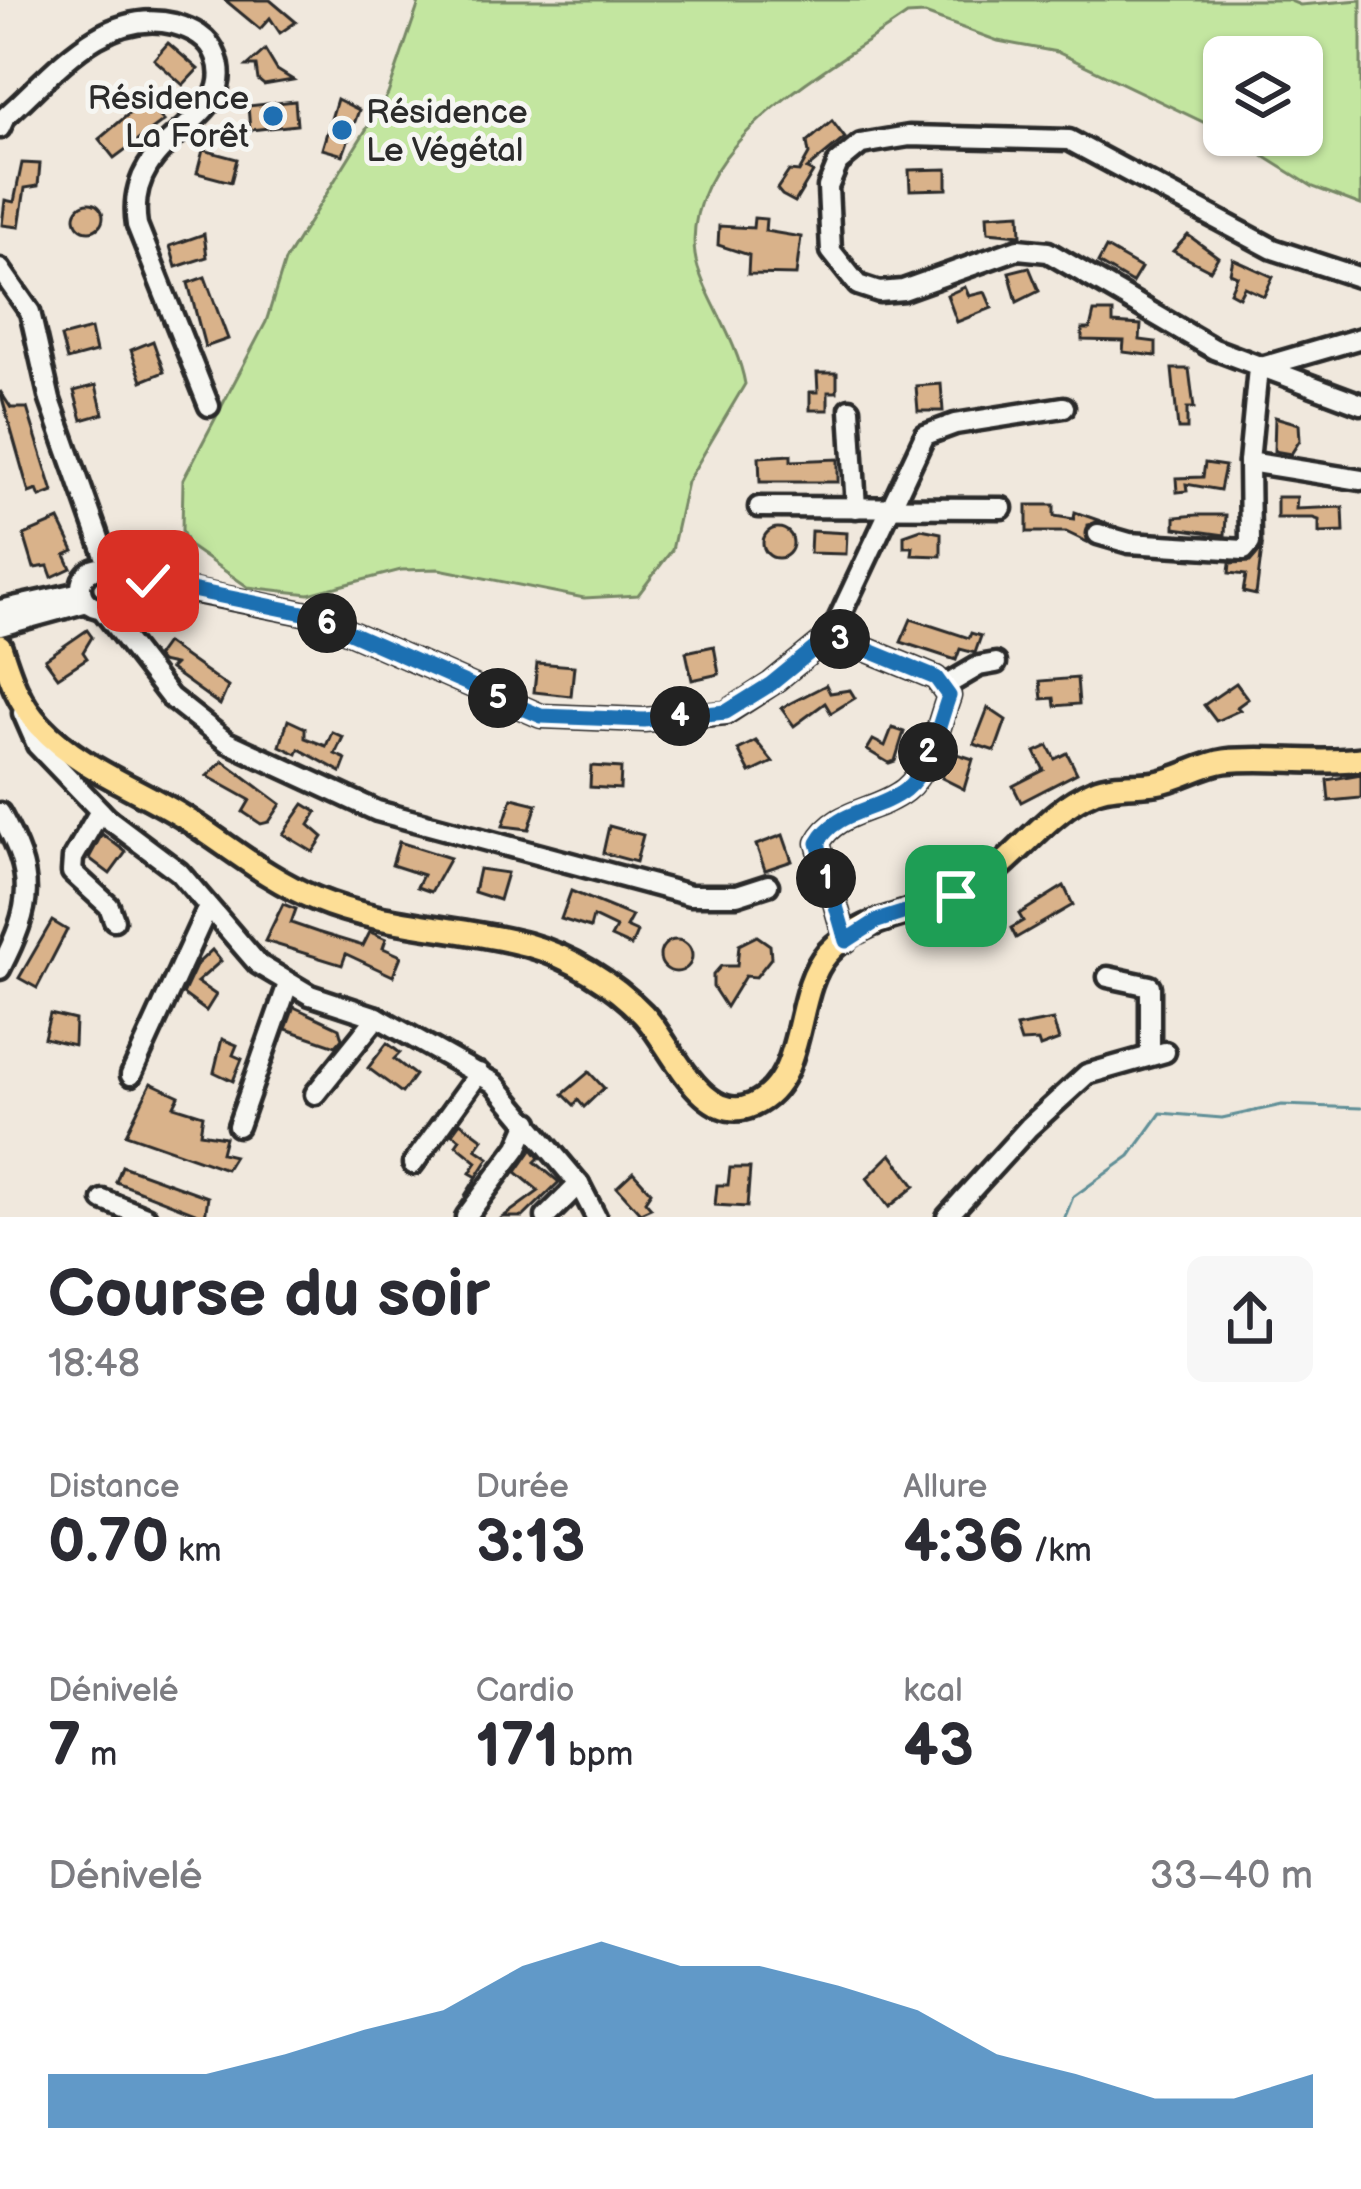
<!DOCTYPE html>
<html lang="fr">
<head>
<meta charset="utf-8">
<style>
  :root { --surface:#fff; --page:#f7f7f7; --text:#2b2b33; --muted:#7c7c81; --accent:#1f6fb2 }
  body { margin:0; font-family:"Balsamiq Sans",sans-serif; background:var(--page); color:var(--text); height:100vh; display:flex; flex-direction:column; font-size:45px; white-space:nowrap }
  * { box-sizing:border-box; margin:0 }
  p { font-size:39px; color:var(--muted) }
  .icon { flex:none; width:66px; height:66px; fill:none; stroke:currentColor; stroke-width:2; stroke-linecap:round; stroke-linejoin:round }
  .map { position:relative; height:1217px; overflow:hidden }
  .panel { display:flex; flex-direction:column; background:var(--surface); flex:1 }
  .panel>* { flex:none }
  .fabs { position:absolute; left:1203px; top:36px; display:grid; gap:24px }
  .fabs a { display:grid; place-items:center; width:120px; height:120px; border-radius:18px; background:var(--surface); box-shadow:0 3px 9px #0004; font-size:60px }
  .pin { position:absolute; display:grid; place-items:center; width:102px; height:102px; color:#fff; margin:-51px; border-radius:24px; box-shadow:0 6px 18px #0006 }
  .km { position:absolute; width:60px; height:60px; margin:-30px; border-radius:50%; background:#222; color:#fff; font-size:33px; line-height:60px; text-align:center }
  .round { display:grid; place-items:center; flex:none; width:126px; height:126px; border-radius:18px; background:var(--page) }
  .overview { display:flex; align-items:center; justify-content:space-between; height:204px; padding:0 48px }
  h1 { font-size:66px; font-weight:800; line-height:90px }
  .figures { display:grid; grid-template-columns:repeat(3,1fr); gap:18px; height:204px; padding:12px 48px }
  .figures div { display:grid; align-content:center }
  .figures b { font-size:60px; font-weight:800 }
  .figures small { font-size:33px; font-weight:400 }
  .figures p { font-size:33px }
  .chart { height:336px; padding:24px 48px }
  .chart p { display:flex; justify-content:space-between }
  .chart svg { width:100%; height:216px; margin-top:12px; fill:var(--accent); opacity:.7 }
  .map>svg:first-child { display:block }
</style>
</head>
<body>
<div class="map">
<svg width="1361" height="1217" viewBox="0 0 1361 1217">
  <rect width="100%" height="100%" fill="#f0e8dd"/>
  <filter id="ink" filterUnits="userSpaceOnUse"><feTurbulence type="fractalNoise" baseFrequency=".00833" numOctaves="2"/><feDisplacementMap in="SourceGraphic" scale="24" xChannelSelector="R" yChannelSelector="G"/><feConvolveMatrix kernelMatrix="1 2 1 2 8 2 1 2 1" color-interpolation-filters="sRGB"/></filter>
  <g filter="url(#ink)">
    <path fill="#c3e6a0" stroke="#786" stroke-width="3" d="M420,0H1288L1300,5L1361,0V205L1313,187L1230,135H1302V57H1224V132L1057,52L998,41L925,14L907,15C830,69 681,144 695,255C700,290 737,337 745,384L687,482L672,550L638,595L584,598L439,569L401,570L309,594L248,587L189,546L182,531L183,480L266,322L285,261L388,94Z"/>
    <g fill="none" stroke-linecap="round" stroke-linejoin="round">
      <polyline stroke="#608f97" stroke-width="3" points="1065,1217 1073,1197 1130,1156 1161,1113 1222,1118 1282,1105 1361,1108"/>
    </g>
    <g fill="#d9b28a" stroke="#2b2b2b" stroke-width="3">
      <polygon points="225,0 270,0 296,22 280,33 270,18 260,29"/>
      <polygon points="168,43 198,69 183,85 154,59"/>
      <polygon points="265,50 277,70 293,80 264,85 258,80 256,66 247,66"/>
      <polygon points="337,99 359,110 343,155 322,149"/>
      <polygon points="144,101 164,121 114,158 99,139"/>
      <polygon points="295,101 297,125 250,130 248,106"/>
      <polygon points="832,121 845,138 807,169 813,172 795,202 782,195 777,189 789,171 799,172 809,154 807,142"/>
      <polygon points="203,150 237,159 231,182 197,173"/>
      <polygon points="22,163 40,164 38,186 25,188 19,227 2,225 5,200 14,202"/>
      <polygon points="947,169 947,189 910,190 909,170"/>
      <circle cx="89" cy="217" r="14"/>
      <polygon points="1020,213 1021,235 988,232 987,215"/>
      <polygon points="754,218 766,219 765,231 801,237 796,275 748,274 749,255 718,245 719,226 753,228"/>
      <polygon points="204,234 207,257 176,267 170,246"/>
      <polygon points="1188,235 1218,257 1210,270 1173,251"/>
      <polygon points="1106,248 1141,268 1132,283 1098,263"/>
      <polygon points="1233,259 1273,277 1264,296 1244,287 1239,297 1230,292 1237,276 1230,273"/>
      <polygon points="1029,267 1039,291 1017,302 1009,272"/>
      <polygon points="205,277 228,339 205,347 188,283"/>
      <polygon points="965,287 969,296 985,292 992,308 957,322 947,295"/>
      <polygon points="1094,312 1113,312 1113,323 1141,325 1140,340 1156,342 1156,356 1123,352 1124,341 1082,340 1082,329 1090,329"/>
      <polygon points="91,329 96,352 67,360 61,337"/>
      <polygon points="153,341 164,372 142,381 131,350"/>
      <polygon points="1172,369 1189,369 1194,408 1187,408 1187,429 1178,429"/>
      <polygon points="817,373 837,373 837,392 828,392 828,410 810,410 810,392 818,392"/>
      <polygon points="941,384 943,411 918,411 916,386"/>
      <polygon points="96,385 103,414 82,420 74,391"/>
      <polygon points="0,391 11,408 27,408 53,492 40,497 37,490 29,493"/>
      <polygon points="1275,417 1299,424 1300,440 1291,454 1274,451"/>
      <polygon points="791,455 791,461 838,459 838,482 760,482 759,457"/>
      <polygon points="1205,463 1225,466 1220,490 1186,484 1187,491 1177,492 1176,478 1203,477"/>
      <polygon points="1277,497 1297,497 1296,509 1343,507 1344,532 1319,533 1319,520 1313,518 1277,518"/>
      <polygon points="1027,505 1054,505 1054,516 1074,519 1075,512 1104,522 1088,525 1087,542 1066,532 1027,532"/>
      <polygon points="1197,515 1226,515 1225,535 1175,528 1175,517"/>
      <polygon points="59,520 74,551 65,555 71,568 52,577 48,566 34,568 24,535"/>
      <circle cx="778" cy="543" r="15"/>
      <polygon points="921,529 941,533 941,556 912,555 913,547 904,547 904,535"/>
      <polygon points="811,531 847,533 846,554 810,553"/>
      <polygon points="1262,548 1256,595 1243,592 1246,575 1229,573 1230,563 1250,562"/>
      <polygon points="911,619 969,638 971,633 981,636 975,653 960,649 956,660 901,642"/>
      <polygon points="87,630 92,637 83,652 87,658 58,677 45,659"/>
      <polygon points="166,643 228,687 220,705 170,669 174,665 160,662 156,657"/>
      <polygon points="714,646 719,674 692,680 686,652"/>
      <polygon points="537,663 574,666 571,696 534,692"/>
      <polygon points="1077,678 1079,704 1055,706 1054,698 1042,699 1040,681"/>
      <polygon points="1236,683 1248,699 1237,707 1240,710 1216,721 1204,705"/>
      <polygon points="826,685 830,693 850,690 855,698 831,713 825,703 794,726 781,708"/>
      <polygon points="988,708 1006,720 995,751 974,744"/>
      <polygon points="288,720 305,728 305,738 326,746 332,732 343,737 335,754 346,759 341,772 299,749 297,754 280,746"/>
      <polygon points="892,728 904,732 895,761 889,763 867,750 873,740 885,746"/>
      <polygon points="756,741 773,762 750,773 738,750"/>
      <polygon points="1048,746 1055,759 1067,753 1077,773 1021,802 1013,786 1044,770 1035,752"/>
      <polygon points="951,752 973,759 964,789 942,778"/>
      <polygon points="223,761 281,804 269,822 261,824 243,812 250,800 207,776"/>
      <polygon points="591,766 621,768 620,789 590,787"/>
      <polygon points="1361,774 1361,798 1329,801 1327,780"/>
      <polygon points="512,798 537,804 529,829 503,826"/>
      <polygon points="304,804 317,812 309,825 323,837 313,852 283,834"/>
      <polygon points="609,826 643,835 636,862 603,853"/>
      <polygon points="102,834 126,852 110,874 89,858"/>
      <polygon points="783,835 792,861 765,870 756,845"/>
      <polygon points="399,842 450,858 431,892 417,887 423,875 392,865"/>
      <polygon points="479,869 507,873 499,900 474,892"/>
      <polygon points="1064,886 1073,905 1016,938 1011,928 1023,921 1019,914"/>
      <polygon points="571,891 632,916 626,927 637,932 631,946 611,937 616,928 593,917 590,928 561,919"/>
      <polygon points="283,904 296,909 291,923 317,932 363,946 370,932 386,939 383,948 401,956 393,976 346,954 342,965 265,941"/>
      <polygon points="52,921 67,930 37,988 19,978"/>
      <polygon points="757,936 770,945 771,958 756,977 745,976 726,1007 713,987 713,975 721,966 737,966 739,945"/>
      <circle cx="676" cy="956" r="16"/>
      <polygon points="212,950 221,961 197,982 216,995 206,1011 183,994 197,964"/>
      <polygon points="294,1007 339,1028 342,1039 336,1046 286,1029"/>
      <polygon points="50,1014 75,1020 74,1045 44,1038"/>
      <polygon points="1053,1020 1059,1040 1040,1047 1038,1041 1021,1042 1016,1027"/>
      <polygon points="222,1039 237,1045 233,1055 242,1059 233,1081 214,1072"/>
      <polygon points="387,1043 400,1053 394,1059 415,1075 402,1093 368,1068"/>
      <polygon points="589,1072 604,1088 584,1107 578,1100 574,1105 563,1094"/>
      <polygon points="151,1083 179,1096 174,1106 203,1115 200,1133 225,1137 221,1153 234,1156 226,1169 126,1134"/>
      <polygon points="460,1122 483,1139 476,1149 489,1158 464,1197 477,1177 470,1173 477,1162 456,1145 460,1139 452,1133"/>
      <polygon points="532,1149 539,1158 535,1162 559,1182 523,1217 503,1217 539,1191 516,1172"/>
      <polygon points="891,1154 915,1186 889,1207 867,1178"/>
      <polygon points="122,1166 208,1197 205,1217 116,1182"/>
      <polygon points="730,1168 750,1168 747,1207 715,1205 717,1185 728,1185"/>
      <polygon points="633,1172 651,1192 645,1201 651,1208 640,1213 617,1187"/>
    </g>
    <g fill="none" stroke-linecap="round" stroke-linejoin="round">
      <defs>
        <g id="minor">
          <path d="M0,128L5,117C53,75 103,7 174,24C192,29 209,37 216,56C242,126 122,130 137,225L209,406"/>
          <polyline points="0,269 30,312 50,400 110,570"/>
          <polyline points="1361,278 1273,249 1069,140 909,136 861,144 838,163 828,187 831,251 858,285 879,292 903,290 1018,249 1048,252 1214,349 1361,404"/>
          <polyline points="1361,338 1258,368 1249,462 1361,480"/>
          <polyline points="850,409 856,508"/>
          <polyline points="759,507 1002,508"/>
          <polyline points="1098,534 1129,543 1244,550 1250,543 1249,462"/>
          <circle cx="101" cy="588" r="20"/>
          <polyline points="117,576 308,614 541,716 644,720 726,713 771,684 831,635 925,435 955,424 1064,407"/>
          <polyline points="101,608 170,697 227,742 377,811 690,895 737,895 768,885"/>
          <polyline points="0,610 81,592"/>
          <polyline points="0,626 87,602"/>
          <path d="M831,635L936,678L949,696C938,726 930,770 905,790C877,812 835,810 818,843L846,941"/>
          <polyline points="945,686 979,666 996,663"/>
          <polyline points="23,713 37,745 107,818 179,872 258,964 310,995 377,1017 494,1083 579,1184 596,1217"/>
          <polyline points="100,811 73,858 72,872 109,906 114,920"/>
          <path d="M0,813C36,878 33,904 0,969"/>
          <polyline points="1108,977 1150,986 1150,1055"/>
          <polyline points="131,1075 207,909"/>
          <polyline points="315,1094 377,1017"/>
          <polyline points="238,1126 288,984"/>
          <polyline points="413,1164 479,1073"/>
          <polyline points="103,1200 146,1217"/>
          <polyline points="466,1217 518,1147 529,1122"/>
          <polyline points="546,1217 579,1184"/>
          <polyline points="947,1217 1029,1127 1087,1074 1165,1052"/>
        </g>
        <path id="major" d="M0,646C10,677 18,702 40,726C79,768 138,788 185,818C229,846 267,879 316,899C383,927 459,926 528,945C571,957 612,982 643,1014C671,1043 702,1128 753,1105C808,1080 792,994 827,954C860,916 917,915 958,895C1012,870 1041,813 1094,791C1112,783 1137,786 1156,783C1180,779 1202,764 1225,761C1270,756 1316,765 1361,759"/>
      </defs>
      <use href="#minor" stroke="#2b2b2b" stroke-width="27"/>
      <use href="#major" stroke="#2b2b2b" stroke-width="30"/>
      <use href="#minor" stroke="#f6f6f2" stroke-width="18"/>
      <use href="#major" stroke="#fdde96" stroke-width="21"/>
    </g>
  </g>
  <g fill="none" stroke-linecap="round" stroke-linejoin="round" filter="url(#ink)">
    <defs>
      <path id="route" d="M148,581L308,614L541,716L644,720L726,712L771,684L831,635L936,678L949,696C938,726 930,770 905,790C877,812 835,810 818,843L846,941L877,921L956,896"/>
    </defs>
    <use href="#route" stroke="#fff" stroke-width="24"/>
    <use href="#route" stroke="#1f6fb2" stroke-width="15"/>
  </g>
  <g fill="#1f6fb2" stroke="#f6f6f2" stroke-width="4.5">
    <circle cx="273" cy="116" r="12"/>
    <circle cx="342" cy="130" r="12"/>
  </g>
  <g text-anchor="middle" stroke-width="10" stroke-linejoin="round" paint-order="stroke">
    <g font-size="33" fill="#2b2b2b" stroke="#f6f6f2" text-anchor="end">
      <text x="249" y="109">Résidence<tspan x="249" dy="38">La Forêt</tspan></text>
      <text x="366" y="123" text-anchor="start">Résidence<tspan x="366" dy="38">Le Végétal</tspan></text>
    </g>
  </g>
</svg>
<div class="fabs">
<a><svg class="icon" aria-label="layers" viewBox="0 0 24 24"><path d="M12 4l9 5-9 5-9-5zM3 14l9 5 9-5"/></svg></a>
</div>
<div class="pin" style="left:956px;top:896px;background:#1e9e55"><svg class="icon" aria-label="arrive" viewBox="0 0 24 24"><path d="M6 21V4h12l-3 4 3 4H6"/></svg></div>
<div class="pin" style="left:148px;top:581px;background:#d93025"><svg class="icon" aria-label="check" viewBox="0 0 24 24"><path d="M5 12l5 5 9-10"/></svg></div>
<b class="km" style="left:826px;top:878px">1</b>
<b class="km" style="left:928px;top:752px">2</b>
<b class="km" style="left:840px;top:639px">3</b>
<b class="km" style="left:680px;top:716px">4</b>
<b class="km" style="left:498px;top:698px">5</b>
<b class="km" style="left:327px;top:623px">6</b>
</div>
<section class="panel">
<div class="overview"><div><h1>Course du soir</h1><p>18:48</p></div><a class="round"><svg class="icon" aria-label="share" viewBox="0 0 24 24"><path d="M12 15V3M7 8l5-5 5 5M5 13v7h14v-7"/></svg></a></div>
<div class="figures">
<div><p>Distance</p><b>0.70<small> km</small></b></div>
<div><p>Durée</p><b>3:13</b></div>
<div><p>Allure</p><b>4:36<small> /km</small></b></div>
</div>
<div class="figures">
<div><p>Dénivelé</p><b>7<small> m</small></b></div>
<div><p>Cardio</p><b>171<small> bpm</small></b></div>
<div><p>kcal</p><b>43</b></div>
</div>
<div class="chart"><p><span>Dénivelé</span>33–40 m</p>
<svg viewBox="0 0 160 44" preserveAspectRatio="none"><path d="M0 44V33L10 33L20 33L30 29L40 24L50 20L60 11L70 6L80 11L90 11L100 15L110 20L120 29L130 33L140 38L150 38L160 33V44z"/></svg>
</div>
</section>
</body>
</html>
